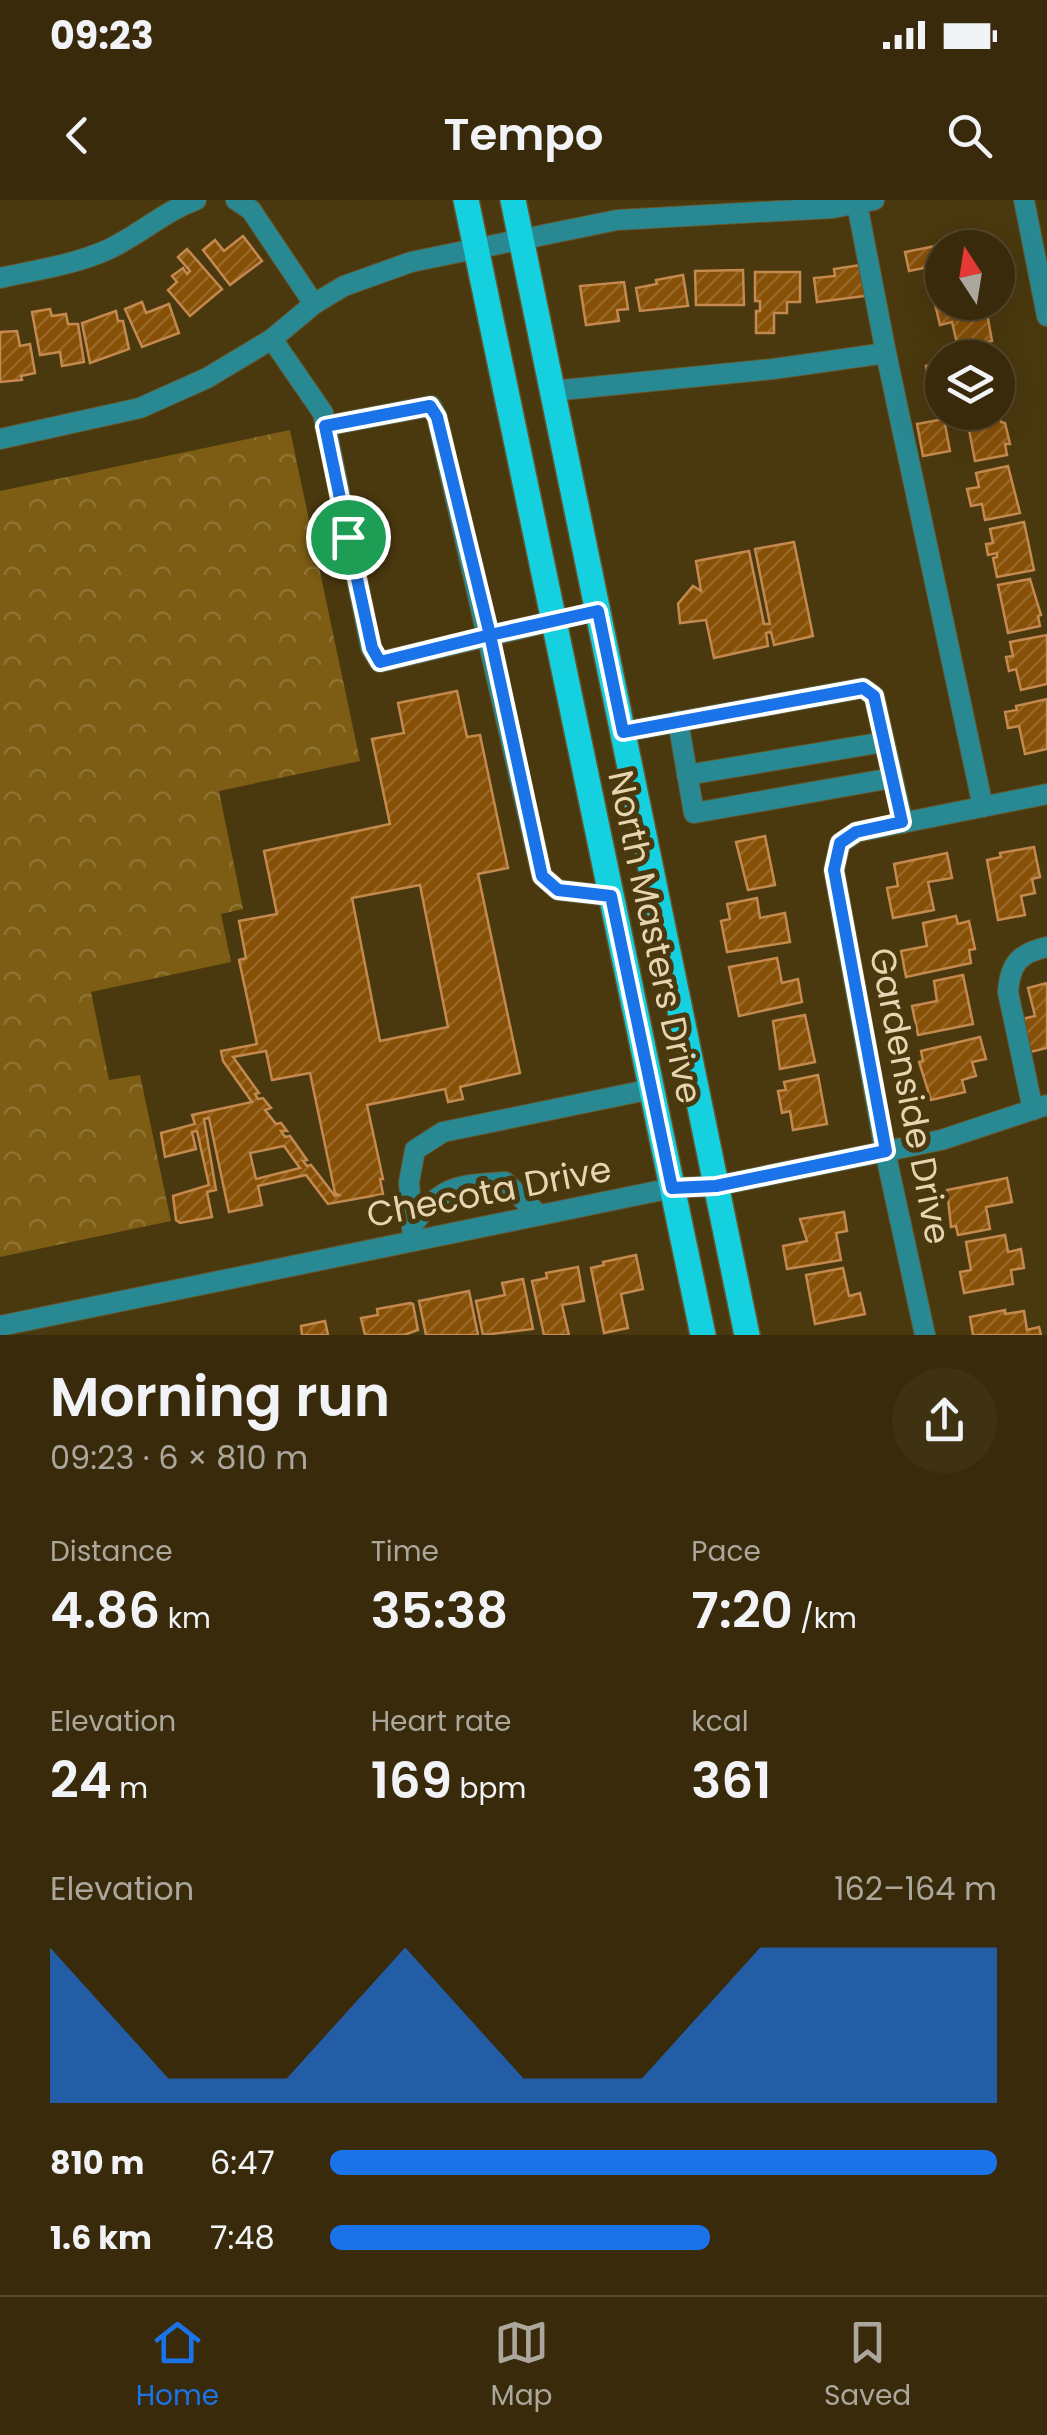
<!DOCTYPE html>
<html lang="en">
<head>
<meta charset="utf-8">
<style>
  :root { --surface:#382a0a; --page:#3f3213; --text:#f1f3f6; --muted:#aba79c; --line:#52462b; --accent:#1a73e8 }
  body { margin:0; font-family:Poppins,sans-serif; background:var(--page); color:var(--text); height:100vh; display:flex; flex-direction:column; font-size:38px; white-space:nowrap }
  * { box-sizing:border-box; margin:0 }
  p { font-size:32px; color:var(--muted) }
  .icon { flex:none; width:55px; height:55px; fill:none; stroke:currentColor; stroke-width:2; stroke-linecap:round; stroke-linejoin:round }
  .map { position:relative; height:1135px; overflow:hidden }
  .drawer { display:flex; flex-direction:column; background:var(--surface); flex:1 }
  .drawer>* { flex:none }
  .needle { width:65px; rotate:348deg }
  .controls { position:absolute; left:925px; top:30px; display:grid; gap:20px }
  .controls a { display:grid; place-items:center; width:90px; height:90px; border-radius:50%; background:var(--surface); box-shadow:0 10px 40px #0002,0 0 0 2px var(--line); font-size:50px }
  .pin { position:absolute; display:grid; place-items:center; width:85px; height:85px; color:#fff; margin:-42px; border:5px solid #fff; border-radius:50%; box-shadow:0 2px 10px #0007 }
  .round { display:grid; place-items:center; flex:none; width:105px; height:105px; border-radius:52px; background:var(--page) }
  .summary { display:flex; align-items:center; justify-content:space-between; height:170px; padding:0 50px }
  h1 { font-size:55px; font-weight:600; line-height:75px }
  .figures { display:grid; grid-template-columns:repeat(3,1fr); gap:15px; height:170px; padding:10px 50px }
  .figures div { display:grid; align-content:center }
  .figures b { font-size:50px; font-weight:600 }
  .figures small { font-size:28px; font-weight:400 }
  .figures p { font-size:28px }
  .chart { height:280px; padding:20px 50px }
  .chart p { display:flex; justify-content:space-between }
  .chart svg { width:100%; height:180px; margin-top:10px; fill:var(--accent); opacity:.7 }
  ul { padding:0 50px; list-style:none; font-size:32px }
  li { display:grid; grid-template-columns:160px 120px 1fr; align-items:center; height:75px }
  li i { height:25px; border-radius:12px; background:var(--accent) }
  .status { display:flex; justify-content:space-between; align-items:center; height:70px; padding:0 50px; background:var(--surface); direction:ltr }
  .status svg { height:28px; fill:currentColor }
  header { display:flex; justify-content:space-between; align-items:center; height:130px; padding:0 50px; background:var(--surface); font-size:45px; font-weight:600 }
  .tabs { display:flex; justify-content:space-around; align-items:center; height:140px; border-top:2px solid var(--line); background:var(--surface); font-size:28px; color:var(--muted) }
  .tabs a { display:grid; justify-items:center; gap:5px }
  .tabs .on { color:var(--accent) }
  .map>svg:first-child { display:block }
</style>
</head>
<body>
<div class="status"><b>09:23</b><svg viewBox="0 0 49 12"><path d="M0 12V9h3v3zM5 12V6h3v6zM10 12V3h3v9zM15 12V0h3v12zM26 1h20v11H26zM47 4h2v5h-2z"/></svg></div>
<header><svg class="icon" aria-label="back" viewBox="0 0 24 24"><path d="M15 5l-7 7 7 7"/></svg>Tempo<svg class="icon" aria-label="search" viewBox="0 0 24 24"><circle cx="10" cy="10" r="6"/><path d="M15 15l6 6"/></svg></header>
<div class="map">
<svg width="1047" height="1135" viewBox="0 0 1047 1135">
  <defs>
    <pattern id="park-crowns" width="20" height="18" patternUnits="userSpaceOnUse" patternTransform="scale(2.5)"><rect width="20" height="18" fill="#7c5d13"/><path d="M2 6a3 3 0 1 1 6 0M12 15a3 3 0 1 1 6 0" fill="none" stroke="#8f7333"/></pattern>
    <pattern id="building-hatch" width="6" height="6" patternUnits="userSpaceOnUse" patternTransform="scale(2.5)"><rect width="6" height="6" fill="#875007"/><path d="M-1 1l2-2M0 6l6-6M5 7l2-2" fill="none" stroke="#986829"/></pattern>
  </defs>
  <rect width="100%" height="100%" fill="#4a380e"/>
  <polygon fill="url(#park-crowns)" points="290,230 360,561 219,591 243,709 221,714 231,762 91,792 109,880 140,875 171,1021 0,1057 0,291"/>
  <g fill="url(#building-hatch)" stroke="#c4894f" stroke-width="2.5" fill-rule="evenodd">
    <polygon points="243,36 262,61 230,85 203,50 215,40 224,51"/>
    <polygon points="966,40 967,48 942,48 942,80 939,65 909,71 905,52"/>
    <polygon points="187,49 222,89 190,116 168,90 177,82 172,76 183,68 187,74 190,71 178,57"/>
    <polygon points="861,65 865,96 817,102 814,78 835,76 834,69"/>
    <polygon points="743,70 744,105 696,105 695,71"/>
    <polygon points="755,72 800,72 800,102 787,102 787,113 774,113 774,133 756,133 756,111 760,111 760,101 755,101"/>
    <polygon points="683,75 688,106 640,111 636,88 657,84 656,80"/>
    <polygon points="624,82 628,109 617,110 619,121 586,125 580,86"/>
    <polygon points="142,102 146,113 169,104 179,133 142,147 125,109"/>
    <polygon points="985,102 992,141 958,148 952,122 940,125 935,104"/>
    <polygon points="50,109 52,116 66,114 68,124 78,124 84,162 62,166 60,152 40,155 32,112"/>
    <polygon points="116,111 118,121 123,121 129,149 90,163 82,123"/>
    <polygon points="17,131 20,146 30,144 35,173 21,176 22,180 0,182 0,132"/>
    <polygon points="942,162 942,181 929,183 926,166"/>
    <polygon points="998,208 1001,222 1005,223 1010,244 1005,244 1007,255 975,261 966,214 998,212"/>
    <polygon points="944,219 950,251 923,256 917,224"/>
    <polygon points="1008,266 1020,313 985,320 982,304 971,306 967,289 979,287 976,273"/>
    <polygon points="1024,322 1034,370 997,377 993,358 997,357 997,353 988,355 986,344 993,343 990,329"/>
    <polygon points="794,342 813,436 774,445 771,432 766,433 768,446 714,458 706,420 680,423 678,404 693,386 701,391 696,361 749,351 764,424 770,424 755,349"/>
    <polygon points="1030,379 1041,415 1038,416 1040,426 1008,433 998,385"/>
    <polygon points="1047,435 1047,484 1021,490 1016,469 1009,471 1006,457 1013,456 1010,442"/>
    <path d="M457,491L467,537L480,535L508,668L478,674L520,873L460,887L463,899L448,902L445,889L367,905L383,979H380L383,994L328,1004L306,975L258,986L262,1005L229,1012L209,918L204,919L216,990L207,992L212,1017L180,1023L176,1020L173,996L209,985L197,931L192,932L196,949L165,957L161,933L195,924L192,915L252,902L223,861L221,851L257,844L239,760L246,758L239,721L277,714L264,651L390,624L372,539L404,533L398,503ZM420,685L448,827L380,841L352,698ZM266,851L272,880L310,873L335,993L339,995L335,996L311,965L307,966L303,961L307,960L290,936L285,937L281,931H287L281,923L276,924L265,910L271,908L263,898L258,899L255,894L259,893L233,857ZM284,946L300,968L256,979L250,953Z"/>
    <polygon points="1047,499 1047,549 1025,554 1019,526 1008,528 1005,512 1017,510 1016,506"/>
    <polygon points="765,636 775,685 748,690 736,642"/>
    <polygon points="1034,647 1040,677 1032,679 1035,693 1021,696 1025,715 998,720 987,660 1001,657 1000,653"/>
    <polygon points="947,653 952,678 928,682 934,710 893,718 887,688 898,686 894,664"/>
    <polygon points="757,698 760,718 785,713 790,742 727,752 721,721 730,719 727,704"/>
    <polygon points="956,716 958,724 969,721 975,749 969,750 971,763 906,777 901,751 927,746 923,723"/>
    <polygon points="777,758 782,783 798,779 802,802 739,816 729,767"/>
    <polygon points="963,775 973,824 918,835 912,806 937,801 934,781"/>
    <polygon points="1047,783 1047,848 1030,852 1022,819 1035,816 1028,788"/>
    <polygon points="805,815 815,862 780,869 773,821"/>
    <polygon points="980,837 986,859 972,862 976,876 962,880 965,892 931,900 919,862 923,861 921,851"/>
    <polygon points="818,875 827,924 793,930 790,911 782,913 778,891 786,890 784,882"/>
    <polygon points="1007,978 1012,1002 986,1007 990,1029 958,1035 956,1026 951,1027 947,990"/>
    <polygon points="844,1012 847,1031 836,1033 841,1060 787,1069 783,1046 807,1041 800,1019"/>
    <polygon points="1005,1035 1008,1052 1021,1049 1024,1068 1011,1070 1013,1084 964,1093 960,1072 971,1070 966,1042"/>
    <polygon points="636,1055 643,1089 621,1094 628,1128 604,1133 591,1068 604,1065 603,1062"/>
    <polygon points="578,1067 584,1101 562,1105 569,1135 544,1135 532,1081 547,1078 546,1073"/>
    <polygon points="843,1068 849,1096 860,1093 865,1114 815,1124 806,1075"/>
    <polygon points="523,1079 533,1129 483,1135 476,1101 505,1095 502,1083"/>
    <polygon points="469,1091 478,1135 426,1135 419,1101"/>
    <polygon points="410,1103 413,1104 418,1130 404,1135 365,1135 361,1118 378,1115 377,1109"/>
    <polygon points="1005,1110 1005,1114 1024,1111 1027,1130 1039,1127 1041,1135 973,1135 970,1117"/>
    <polygon points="325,1121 328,1135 302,1135 301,1126"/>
  </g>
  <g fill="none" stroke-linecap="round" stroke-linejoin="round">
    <defs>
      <g id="minor">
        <polyline points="236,0 251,10 314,104"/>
        <polyline points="1024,0 1047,116"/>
        <polyline points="857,4 886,153 983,607"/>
        <path d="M0,78C36,70 73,65 107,50C138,36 163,12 196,0"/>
        <polyline points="272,139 323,213 371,448 380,462 553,421"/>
        <polyline points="552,191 773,169 886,153"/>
        <polyline points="325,226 431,206 437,217 542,676 558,690 611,696"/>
        <polyline points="0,239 140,208 207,178 272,139 314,104 344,86 411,62 617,20 833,8 874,0"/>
        <polyline points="678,521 694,613 892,578"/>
        <polyline points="623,532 863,488 874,496 903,623"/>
        <polyline points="687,575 884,542"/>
        <path d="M1033,910L1008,792C1010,764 1019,753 1047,747"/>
        <path d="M412,1026C442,985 456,985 505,982L539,1015"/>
        <polyline points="413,1041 409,982 415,950 443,932 652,889"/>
        <polyline points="0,1126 672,988 716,986 941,940 1047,905"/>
        <polyline points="925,1135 885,951 834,670 840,643 857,632 1047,594"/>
      </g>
      <g id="major">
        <polyline points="466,0 703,1135"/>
        <polyline points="513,0 747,1135"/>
      </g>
    </defs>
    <use href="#minor" stroke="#66542b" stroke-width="22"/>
    <use href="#major" stroke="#66542b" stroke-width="28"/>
    <use href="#minor" stroke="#298992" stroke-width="20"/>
    <use href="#major" stroke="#15d0df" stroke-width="25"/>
  </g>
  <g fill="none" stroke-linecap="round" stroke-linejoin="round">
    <defs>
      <polyline id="route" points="348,337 372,448 380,462 490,435 542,676 558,690 611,696 672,988 716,986 886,951 834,670 840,643 856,632 902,622 874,496 863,488 623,532 598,411 490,435 437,217 430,206 325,226 348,337"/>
    </defs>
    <use href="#route" stroke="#fff" stroke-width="20"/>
    <use href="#route" stroke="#1a73e8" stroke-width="12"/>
  </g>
  <g text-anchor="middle" stroke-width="10" stroke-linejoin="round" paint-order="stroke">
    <g font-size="35" fill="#e7d5b1" stroke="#4a380e">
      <text transform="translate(655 737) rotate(78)" y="12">North Masters Drive</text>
      <text transform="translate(910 896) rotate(79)" y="12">Gardenside Drive</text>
      <text transform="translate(489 992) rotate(-11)" y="12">Checota Drive</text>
    </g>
  </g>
</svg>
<div class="controls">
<a><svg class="needle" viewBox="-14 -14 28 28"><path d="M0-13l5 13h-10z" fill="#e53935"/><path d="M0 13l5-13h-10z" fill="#aba79c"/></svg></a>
<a><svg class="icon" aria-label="layers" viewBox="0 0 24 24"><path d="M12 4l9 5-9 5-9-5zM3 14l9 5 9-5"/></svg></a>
</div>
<div class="pin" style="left:348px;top:337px;background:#1e9e55"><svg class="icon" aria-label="arrive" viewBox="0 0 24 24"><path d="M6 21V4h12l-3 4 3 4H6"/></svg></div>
</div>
<section class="drawer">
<div class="summary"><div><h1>Morning run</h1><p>09:23 · 6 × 810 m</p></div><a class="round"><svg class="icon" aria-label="share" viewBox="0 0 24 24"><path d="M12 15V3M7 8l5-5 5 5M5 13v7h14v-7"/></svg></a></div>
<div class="figures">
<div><p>Distance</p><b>4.86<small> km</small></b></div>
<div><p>Time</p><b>35:38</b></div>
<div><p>Pace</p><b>7:20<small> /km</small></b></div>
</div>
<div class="figures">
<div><p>Elevation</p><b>24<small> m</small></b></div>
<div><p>Heart rate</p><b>169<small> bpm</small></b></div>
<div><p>kcal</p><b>361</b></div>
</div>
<div class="chart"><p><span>Elevation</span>162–164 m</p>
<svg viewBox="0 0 160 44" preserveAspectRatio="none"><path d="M0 44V6L10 22L20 38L30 38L40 38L50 22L60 6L70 22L80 38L90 38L100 38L110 22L120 6L130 6L140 6L150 6L160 6V44z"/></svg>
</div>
<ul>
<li><b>810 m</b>6:47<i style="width:100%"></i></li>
<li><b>1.6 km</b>7:48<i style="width:57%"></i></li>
</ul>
</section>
<nav class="tabs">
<a class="on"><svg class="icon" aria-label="home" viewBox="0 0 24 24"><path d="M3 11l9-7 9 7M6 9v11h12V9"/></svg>Home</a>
<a><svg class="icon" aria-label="map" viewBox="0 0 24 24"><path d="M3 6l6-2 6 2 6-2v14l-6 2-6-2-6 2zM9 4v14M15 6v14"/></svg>Map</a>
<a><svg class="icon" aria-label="saved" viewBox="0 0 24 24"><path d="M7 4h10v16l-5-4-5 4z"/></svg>Saved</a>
</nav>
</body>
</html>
